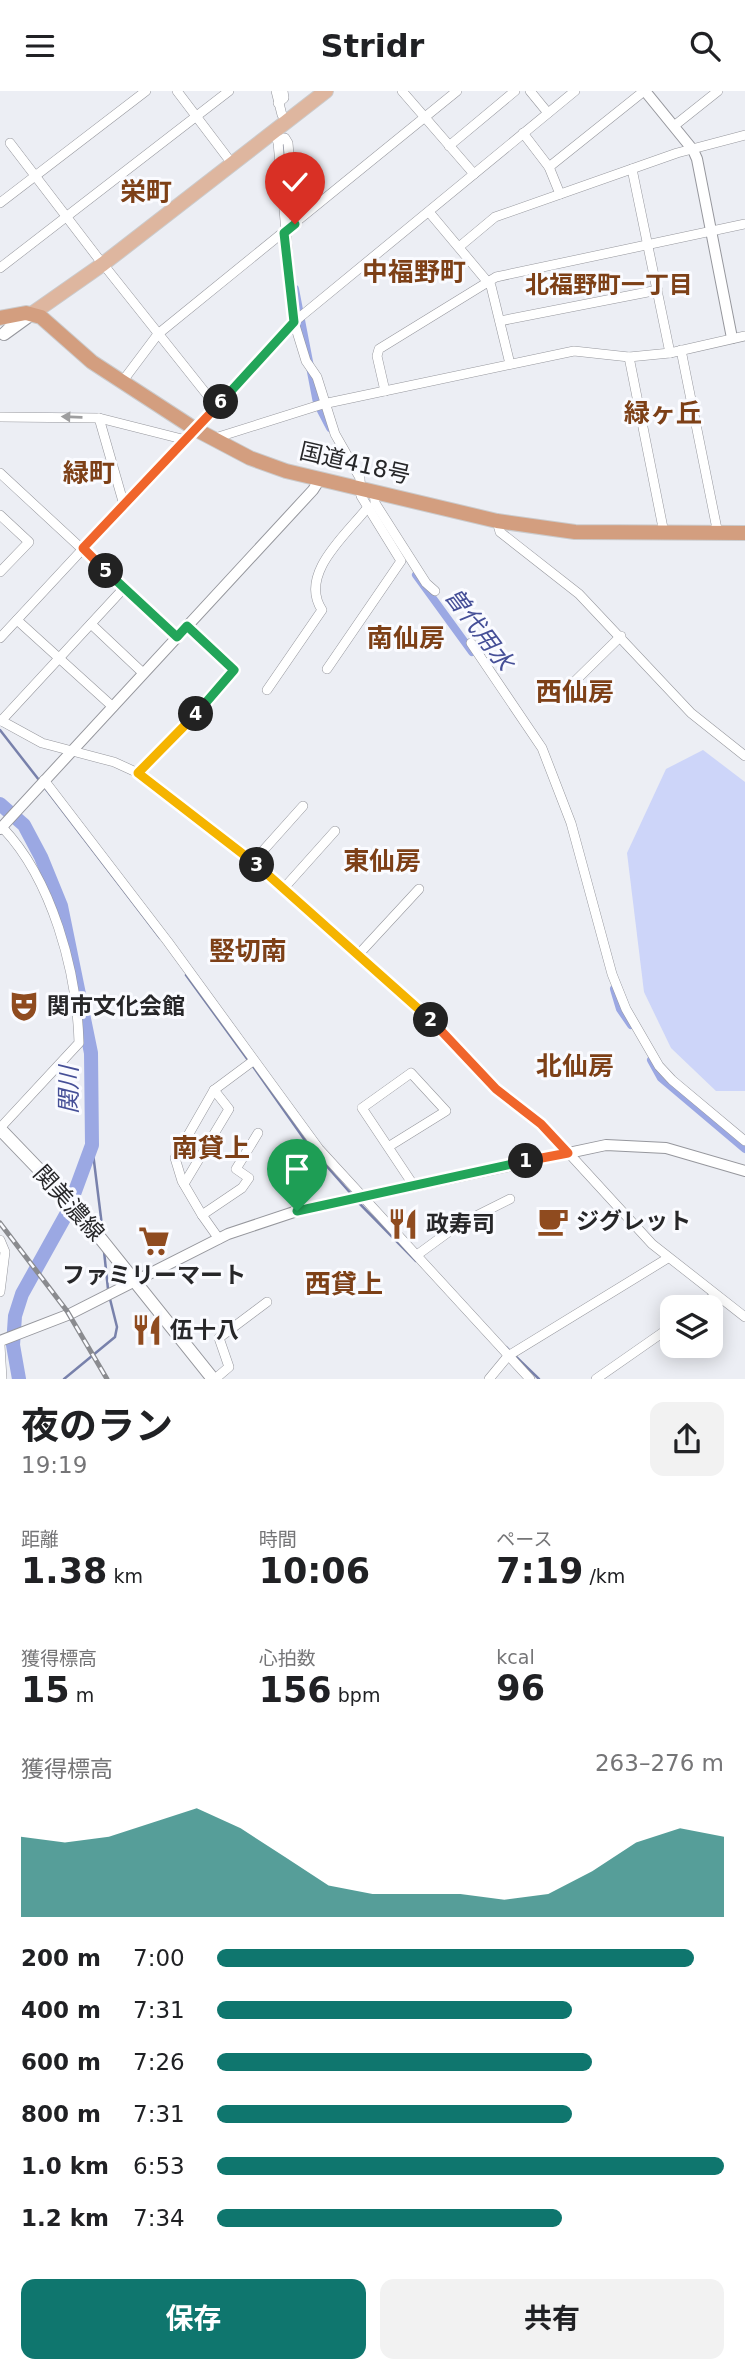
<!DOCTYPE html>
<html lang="ja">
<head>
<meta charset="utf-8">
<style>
  :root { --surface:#fff; --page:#f2f2f2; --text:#202124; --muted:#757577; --accent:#0f766e }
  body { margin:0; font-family:"DejaVu Sans","Noto Sans JP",sans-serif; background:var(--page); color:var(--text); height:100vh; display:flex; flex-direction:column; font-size:26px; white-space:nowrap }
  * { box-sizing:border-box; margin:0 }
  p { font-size:23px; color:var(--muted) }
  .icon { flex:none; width:38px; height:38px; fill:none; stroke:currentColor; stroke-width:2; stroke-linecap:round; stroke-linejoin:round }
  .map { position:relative; height:1288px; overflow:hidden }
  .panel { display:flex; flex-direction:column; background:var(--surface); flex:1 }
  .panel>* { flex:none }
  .controls { position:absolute; left:660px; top:1204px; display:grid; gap:14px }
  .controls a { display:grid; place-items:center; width:63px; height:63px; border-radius:14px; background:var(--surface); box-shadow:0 4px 18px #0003; font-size:35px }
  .pin { position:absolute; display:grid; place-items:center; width:60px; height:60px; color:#fff; margin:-72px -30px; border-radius:50% 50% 50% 0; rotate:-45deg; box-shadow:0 0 7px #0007 }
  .pin .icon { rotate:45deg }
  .km { position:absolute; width:35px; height:35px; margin:-18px; border-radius:50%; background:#222; color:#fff; font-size:19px; line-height:35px; text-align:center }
  .round { display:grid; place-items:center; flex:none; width:74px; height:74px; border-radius:14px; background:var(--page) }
  .headline { display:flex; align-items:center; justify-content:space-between; height:119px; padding:0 21px }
  h1 { font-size:38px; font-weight:700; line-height:52px }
  .metrics { display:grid; grid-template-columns:repeat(3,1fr); gap:10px; height:119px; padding:7px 21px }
  .metrics div { display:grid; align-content:center }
  .metrics b { font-size:35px; font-weight:700 }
  .metrics small { font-size:19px; font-weight:400 }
  .metrics p { font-size:19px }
  .chart { height:196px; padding:14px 21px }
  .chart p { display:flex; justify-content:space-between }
  .chart svg { width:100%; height:126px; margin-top:7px; fill:var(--accent); opacity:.7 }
  .cta { display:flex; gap:14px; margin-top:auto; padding:14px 21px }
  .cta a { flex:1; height:80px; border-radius:14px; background:var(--accent); color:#fff; font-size:28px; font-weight:700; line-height:80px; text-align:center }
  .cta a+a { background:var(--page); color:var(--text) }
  ul { padding:0 21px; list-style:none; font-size:23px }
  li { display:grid; grid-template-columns:112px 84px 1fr; align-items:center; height:52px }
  li i { height:18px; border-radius:9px; background:var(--accent) }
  header { display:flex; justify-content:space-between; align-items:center; height:91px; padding:0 21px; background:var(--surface); font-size:32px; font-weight:700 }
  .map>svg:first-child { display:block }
</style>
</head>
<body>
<header><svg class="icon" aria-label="menu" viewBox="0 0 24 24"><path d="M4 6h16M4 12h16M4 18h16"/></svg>Stridr<svg class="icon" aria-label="search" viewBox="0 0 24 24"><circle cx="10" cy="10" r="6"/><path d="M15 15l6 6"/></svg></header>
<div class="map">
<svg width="745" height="1288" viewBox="0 0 745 1288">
  <rect width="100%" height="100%" fill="#eceef4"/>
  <polygon fill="#cdd5f9" points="703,659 745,691 745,1000 716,1000 671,957 644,901 627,762 666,678"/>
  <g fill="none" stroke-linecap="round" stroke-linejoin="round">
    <g stroke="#7881ab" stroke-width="2.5">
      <polyline points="0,639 39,689"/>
      <polyline points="45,697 160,847"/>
      <polyline points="186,884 248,969"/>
      <polyline points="252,974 309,1055 353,1105"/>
      <polyline points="92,1054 103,1143"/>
      <polyline points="357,1110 416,1170"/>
      <polyline points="104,1160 108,1198"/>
      <polyline points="506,1256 539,1288"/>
      <polyline points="64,1288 115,1246 117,1236 110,1208"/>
    </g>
    <g stroke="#9ba8e3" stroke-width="8">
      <polyline points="283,45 288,119"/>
      <polyline points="295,198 317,312 330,337"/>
      <polyline points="416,484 472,561"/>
      <polyline points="614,898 620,918 631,934"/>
      <polyline points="651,969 661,987 745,1058"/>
    </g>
    <polyline stroke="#9ba8e3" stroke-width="14" points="0,713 24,734 41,766 61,815 91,962 92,1054 67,1122 22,1203 15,1225 13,1254 19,1288"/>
    <defs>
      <g id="minor">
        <polyline points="177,0 227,66"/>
        <polyline points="276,0 282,24"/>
        <polyline points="402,0 474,83"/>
        <polyline points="530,0 548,22"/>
        <polyline points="278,12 284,7 283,0"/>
        <polyline points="674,35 718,0"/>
        <polyline points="523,42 549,76 560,103"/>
        <polyline points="276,46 278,51 285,47 288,52 295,133"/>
        <polyline points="278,51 294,231 306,270 317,286 335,343 360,387 361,405 401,470 327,578"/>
        <polyline points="10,52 98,167"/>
        <polyline points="449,55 515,0"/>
        <polyline points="549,76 644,0"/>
        <polyline points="632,78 670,262"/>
        <polyline points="0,112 146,0"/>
        <polyline points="429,121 491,195 510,273"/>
        <polyline points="459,156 495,126 677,62 745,44"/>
        <polyline points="103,173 216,315"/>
        <polyline points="0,177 229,0"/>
        <polyline points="500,230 658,199"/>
        <polyline points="681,259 718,443"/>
        <polyline points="629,266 664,442"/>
        <polyline points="122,291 158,243 457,0"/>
        <polyline points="385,300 377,265 379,258 496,186 745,133"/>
        <polyline points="0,326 99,327 186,349"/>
        <polyline points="99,327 124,414"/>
        <polyline points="212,348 323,313 574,260 629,266 670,262 745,245"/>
        <polyline points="0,382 177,546"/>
        <polyline points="374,399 375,412 426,492 435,500"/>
        <polyline points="0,424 29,451 0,481"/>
        <polyline points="497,430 500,441 579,503 691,622 745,665"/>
        <polyline points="17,529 113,616"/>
        <polyline points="91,533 143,582"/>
        <polyline points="0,547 294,231 575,0"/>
        <polyline points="471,552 542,657 571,732 612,883 626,918 659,975 672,989 745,1050"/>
        <polyline points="570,595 621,545"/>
        <path d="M267,599L322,519C298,483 347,443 368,416"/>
        <polyline points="0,629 42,652 114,671 138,682 240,760 417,915 496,998 542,1033 652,1153 745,1226"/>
        <polyline points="1,630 124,497"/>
        <polyline points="138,682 234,579 187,535"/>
        <polyline points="44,689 168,851 319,1058 530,1288"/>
        <polyline points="253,771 303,715"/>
        <polyline points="284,797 335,740"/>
        <polyline points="358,864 419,798"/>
        <path d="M0,1037L79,952C77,880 52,788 2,736"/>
        <polyline points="388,1056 446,1020 411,982 362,1017 414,1095"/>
        <polyline points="184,1093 229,1018 214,999"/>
        <polyline points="202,1124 182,1090 175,1067 214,999 253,970"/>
        <polyline points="219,1148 202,1124 242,1097 249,1087 236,1078 258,1042"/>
        <polyline points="0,1149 5,1161 0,1201"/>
        <polyline points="417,1164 458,1134 510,1108"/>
        <polyline points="698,1216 716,1204"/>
        <polyline points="0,1254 2,1288"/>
        <polyline points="215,1288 229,1276 219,1247 267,1211"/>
        <polyline points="489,1288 508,1265 668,1167"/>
        <polyline points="596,1288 672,1235"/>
      </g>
      <g id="tertiary">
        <polyline points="645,0 693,59 697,68 732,247"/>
        <polyline points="0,738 313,399 320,388"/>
        <polyline points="0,1250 70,1223 228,1143 297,1120 606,1054 666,1057 745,1080"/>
      </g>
      <g id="secondary">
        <polyline points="26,222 4,243 33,222"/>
        <polyline points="0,1038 77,1118 213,1288"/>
      </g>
      <polyline id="primary" points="33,222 103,173 326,0"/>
      <polyline id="trunk" points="0,227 26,222 41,226 92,271 195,338 250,367 286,380 497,430 575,441 745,442"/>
    </defs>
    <use href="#minor" stroke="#96979d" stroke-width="10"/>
    <use href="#tertiary" stroke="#96979d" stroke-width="12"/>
    <use href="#secondary" stroke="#96979d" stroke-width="14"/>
    <use href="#primary" stroke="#cbcbcc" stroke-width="16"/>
    <use href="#trunk" stroke="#cbcbcc" stroke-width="16"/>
    <use href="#minor" stroke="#fff" stroke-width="9"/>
    <use href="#tertiary" stroke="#fff" stroke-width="10"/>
    <use href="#secondary" stroke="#fff" stroke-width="12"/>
    <use href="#primary" stroke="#deb69f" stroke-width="14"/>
    <use href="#trunk" stroke="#d39e7f" stroke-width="14"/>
    <defs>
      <polyline id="rail" points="0,1132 67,1220 107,1288"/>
    </defs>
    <use href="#rail" stroke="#8a8b8f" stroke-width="5"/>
    <use href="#rail" stroke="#fafbff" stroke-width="2.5" stroke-dasharray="8" stroke-linecap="butt"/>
  </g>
  <defs><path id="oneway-solid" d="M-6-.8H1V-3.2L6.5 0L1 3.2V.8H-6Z" transform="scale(1.75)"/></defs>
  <use fill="#9e9e9f" href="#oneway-solid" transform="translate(72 326) rotate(-178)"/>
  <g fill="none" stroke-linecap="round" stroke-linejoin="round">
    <defs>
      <polyline id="split-1" points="297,1120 526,1070"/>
      <polyline id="split-2" points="431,929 496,998 541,1033 568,1062 526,1070"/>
      <polyline id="split-3" points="257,774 431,929"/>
      <polyline id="split-4" points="196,623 138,682 257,774"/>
      <polyline id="split-5" points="106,480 177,546 187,535 234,579 196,623"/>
      <polyline id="split-6" points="106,480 83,457 221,311"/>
      <polyline id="split-7" points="221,311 294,231 284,142 295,133"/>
    </defs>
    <use href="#split-1" stroke="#fff" stroke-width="14"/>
    <use href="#split-2" stroke="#fff" stroke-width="14"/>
    <use href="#split-3" stroke="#fff" stroke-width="14"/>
    <use href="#split-4" stroke="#fff" stroke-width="14"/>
    <use href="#split-5" stroke="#fff" stroke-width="14"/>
    <use href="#split-6" stroke="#fff" stroke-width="14"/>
    <use href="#split-7" stroke="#fff" stroke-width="14"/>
    <use href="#split-1" stroke="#22a559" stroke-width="9"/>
    <use href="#split-2" stroke="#f0652b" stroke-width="9"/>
    <use href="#split-3" stroke="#f5b400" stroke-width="9"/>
    <use href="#split-4" stroke="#f5b400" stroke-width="9"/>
    <use href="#split-5" stroke="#22a559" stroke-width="9"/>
    <use href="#split-6" stroke="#f0652b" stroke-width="9"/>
    <use href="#split-7" stroke="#22a559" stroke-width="9"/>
  </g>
  <defs>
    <symbol id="theatre-bare" viewBox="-9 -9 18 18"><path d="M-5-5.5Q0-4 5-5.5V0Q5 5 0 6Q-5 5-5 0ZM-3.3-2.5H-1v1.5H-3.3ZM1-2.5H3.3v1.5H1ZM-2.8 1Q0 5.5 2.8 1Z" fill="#8f4b1f" stroke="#fafbff" stroke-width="2.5" paint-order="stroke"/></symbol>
    <symbol id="cafe-bare" viewBox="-9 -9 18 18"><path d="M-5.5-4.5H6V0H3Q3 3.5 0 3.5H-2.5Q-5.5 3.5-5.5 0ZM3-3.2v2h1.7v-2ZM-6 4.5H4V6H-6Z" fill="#8f4b1f" stroke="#fafbff" stroke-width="2.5" paint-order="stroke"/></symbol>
    <symbol id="restaurant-bare" viewBox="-9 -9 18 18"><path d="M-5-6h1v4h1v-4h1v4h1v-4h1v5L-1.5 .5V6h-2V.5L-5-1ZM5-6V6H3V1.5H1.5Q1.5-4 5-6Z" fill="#8f4b1f" stroke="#fafbff" stroke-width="2.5" paint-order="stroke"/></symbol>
    <symbol id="supermarket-bare" viewBox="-9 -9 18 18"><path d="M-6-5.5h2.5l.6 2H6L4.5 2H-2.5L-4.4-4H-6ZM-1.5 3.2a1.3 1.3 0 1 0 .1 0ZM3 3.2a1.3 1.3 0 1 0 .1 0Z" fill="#8f4b1f" stroke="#fafbff" stroke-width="2.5" paint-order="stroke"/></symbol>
  </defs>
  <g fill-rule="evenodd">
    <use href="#theatre-bare" x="2" y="893" width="44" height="44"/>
    <use href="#cafe-bare" x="531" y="1108" width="44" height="44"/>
    <use href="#restaurant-bare" x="381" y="1111" width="44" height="44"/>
    <use href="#supermarket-bare" x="132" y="1128" width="44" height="44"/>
    <use href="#restaurant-bare" x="125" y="1217" width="44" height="44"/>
  </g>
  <g text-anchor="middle" stroke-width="6" stroke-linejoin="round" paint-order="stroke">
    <g font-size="23" fill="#272729" stroke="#fafbff">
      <text transform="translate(355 372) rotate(13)" y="8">国道418号</text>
      <text transform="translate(69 1112) rotate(48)" y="8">関美濃線</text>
    </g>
    <g font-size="23" font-weight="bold" fill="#272729" stroke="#fafbff" text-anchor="start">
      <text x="47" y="923">関市文化会館</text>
      <text x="576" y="1138">ジグレット</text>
      <text x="426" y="1141">政寿司</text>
      <text x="154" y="1192" text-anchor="middle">ファミリーマート</text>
      <text x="170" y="1247">伍十八</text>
    </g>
    <g font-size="24" font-weight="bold" fill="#7d4017" stroke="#fafbff">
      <text x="609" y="202">北福野町一丁目</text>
    </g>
    <g font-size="24" font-style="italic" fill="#454f97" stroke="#fafbff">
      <text transform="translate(479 538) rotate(53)" y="8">曽代用水</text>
      <text transform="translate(69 999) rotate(-90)" y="8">関川</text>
    </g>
    <g font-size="26" font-weight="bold" fill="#7d4017" stroke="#fafbff">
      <text x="146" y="110">栄町</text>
      <text x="414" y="190">中福野町</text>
      <text x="663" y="331">緑ヶ丘</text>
      <text x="89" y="391">緑町</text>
      <text x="406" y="556">南仙房</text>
      <text x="575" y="610">西仙房</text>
      <text x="382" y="779">東仙房</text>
      <text x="248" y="869">竪切南</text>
      <text x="575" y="984">北仙房</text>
      <text x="211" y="1066">南貸上</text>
      <text x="344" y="1202">西貸上</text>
    </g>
  </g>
</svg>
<div class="controls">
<a><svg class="icon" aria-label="layers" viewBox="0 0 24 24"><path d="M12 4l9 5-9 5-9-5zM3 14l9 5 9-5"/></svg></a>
</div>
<div class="pin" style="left:297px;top:1120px;background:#1e9e55"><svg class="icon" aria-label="arrive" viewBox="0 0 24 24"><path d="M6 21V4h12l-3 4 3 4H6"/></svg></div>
<div class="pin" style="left:295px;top:133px;background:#d93025"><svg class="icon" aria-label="check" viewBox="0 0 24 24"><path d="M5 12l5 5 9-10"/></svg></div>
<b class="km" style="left:526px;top:1070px">1</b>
<b class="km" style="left:431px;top:929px">2</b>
<b class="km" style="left:257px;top:774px">3</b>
<b class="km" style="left:196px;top:623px">4</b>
<b class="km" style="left:106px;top:480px">5</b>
<b class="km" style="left:221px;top:311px">6</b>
</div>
<section class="panel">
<div class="headline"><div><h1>夜のラン</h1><p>19:19</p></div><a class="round"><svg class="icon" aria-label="share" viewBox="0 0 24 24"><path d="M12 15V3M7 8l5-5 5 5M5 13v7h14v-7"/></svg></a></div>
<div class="metrics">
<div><p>距離</p><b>1.38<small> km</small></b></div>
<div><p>時間</p><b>10:06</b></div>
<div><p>ペース</p><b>7:19<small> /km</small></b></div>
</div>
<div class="metrics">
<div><p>獲得標高</p><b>15<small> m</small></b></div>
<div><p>心拍数</p><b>156<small> bpm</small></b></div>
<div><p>kcal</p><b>96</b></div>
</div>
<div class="chart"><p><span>獲得標高</span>263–276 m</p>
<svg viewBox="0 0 160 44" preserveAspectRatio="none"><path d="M0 44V16L10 18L20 16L30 11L40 6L50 13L60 23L70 33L80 36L90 36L100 36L110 38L120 36L130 28L140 18L150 13L160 16V44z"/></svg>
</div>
<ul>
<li><b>200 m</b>7:00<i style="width:94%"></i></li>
<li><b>400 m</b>7:31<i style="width:70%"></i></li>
<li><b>600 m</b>7:26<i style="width:74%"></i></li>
<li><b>800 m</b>7:31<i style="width:70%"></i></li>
<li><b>1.0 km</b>6:53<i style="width:100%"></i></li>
<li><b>1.2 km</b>7:34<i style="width:68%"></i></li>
</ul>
<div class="cta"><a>保存</a><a>共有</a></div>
</section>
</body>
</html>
